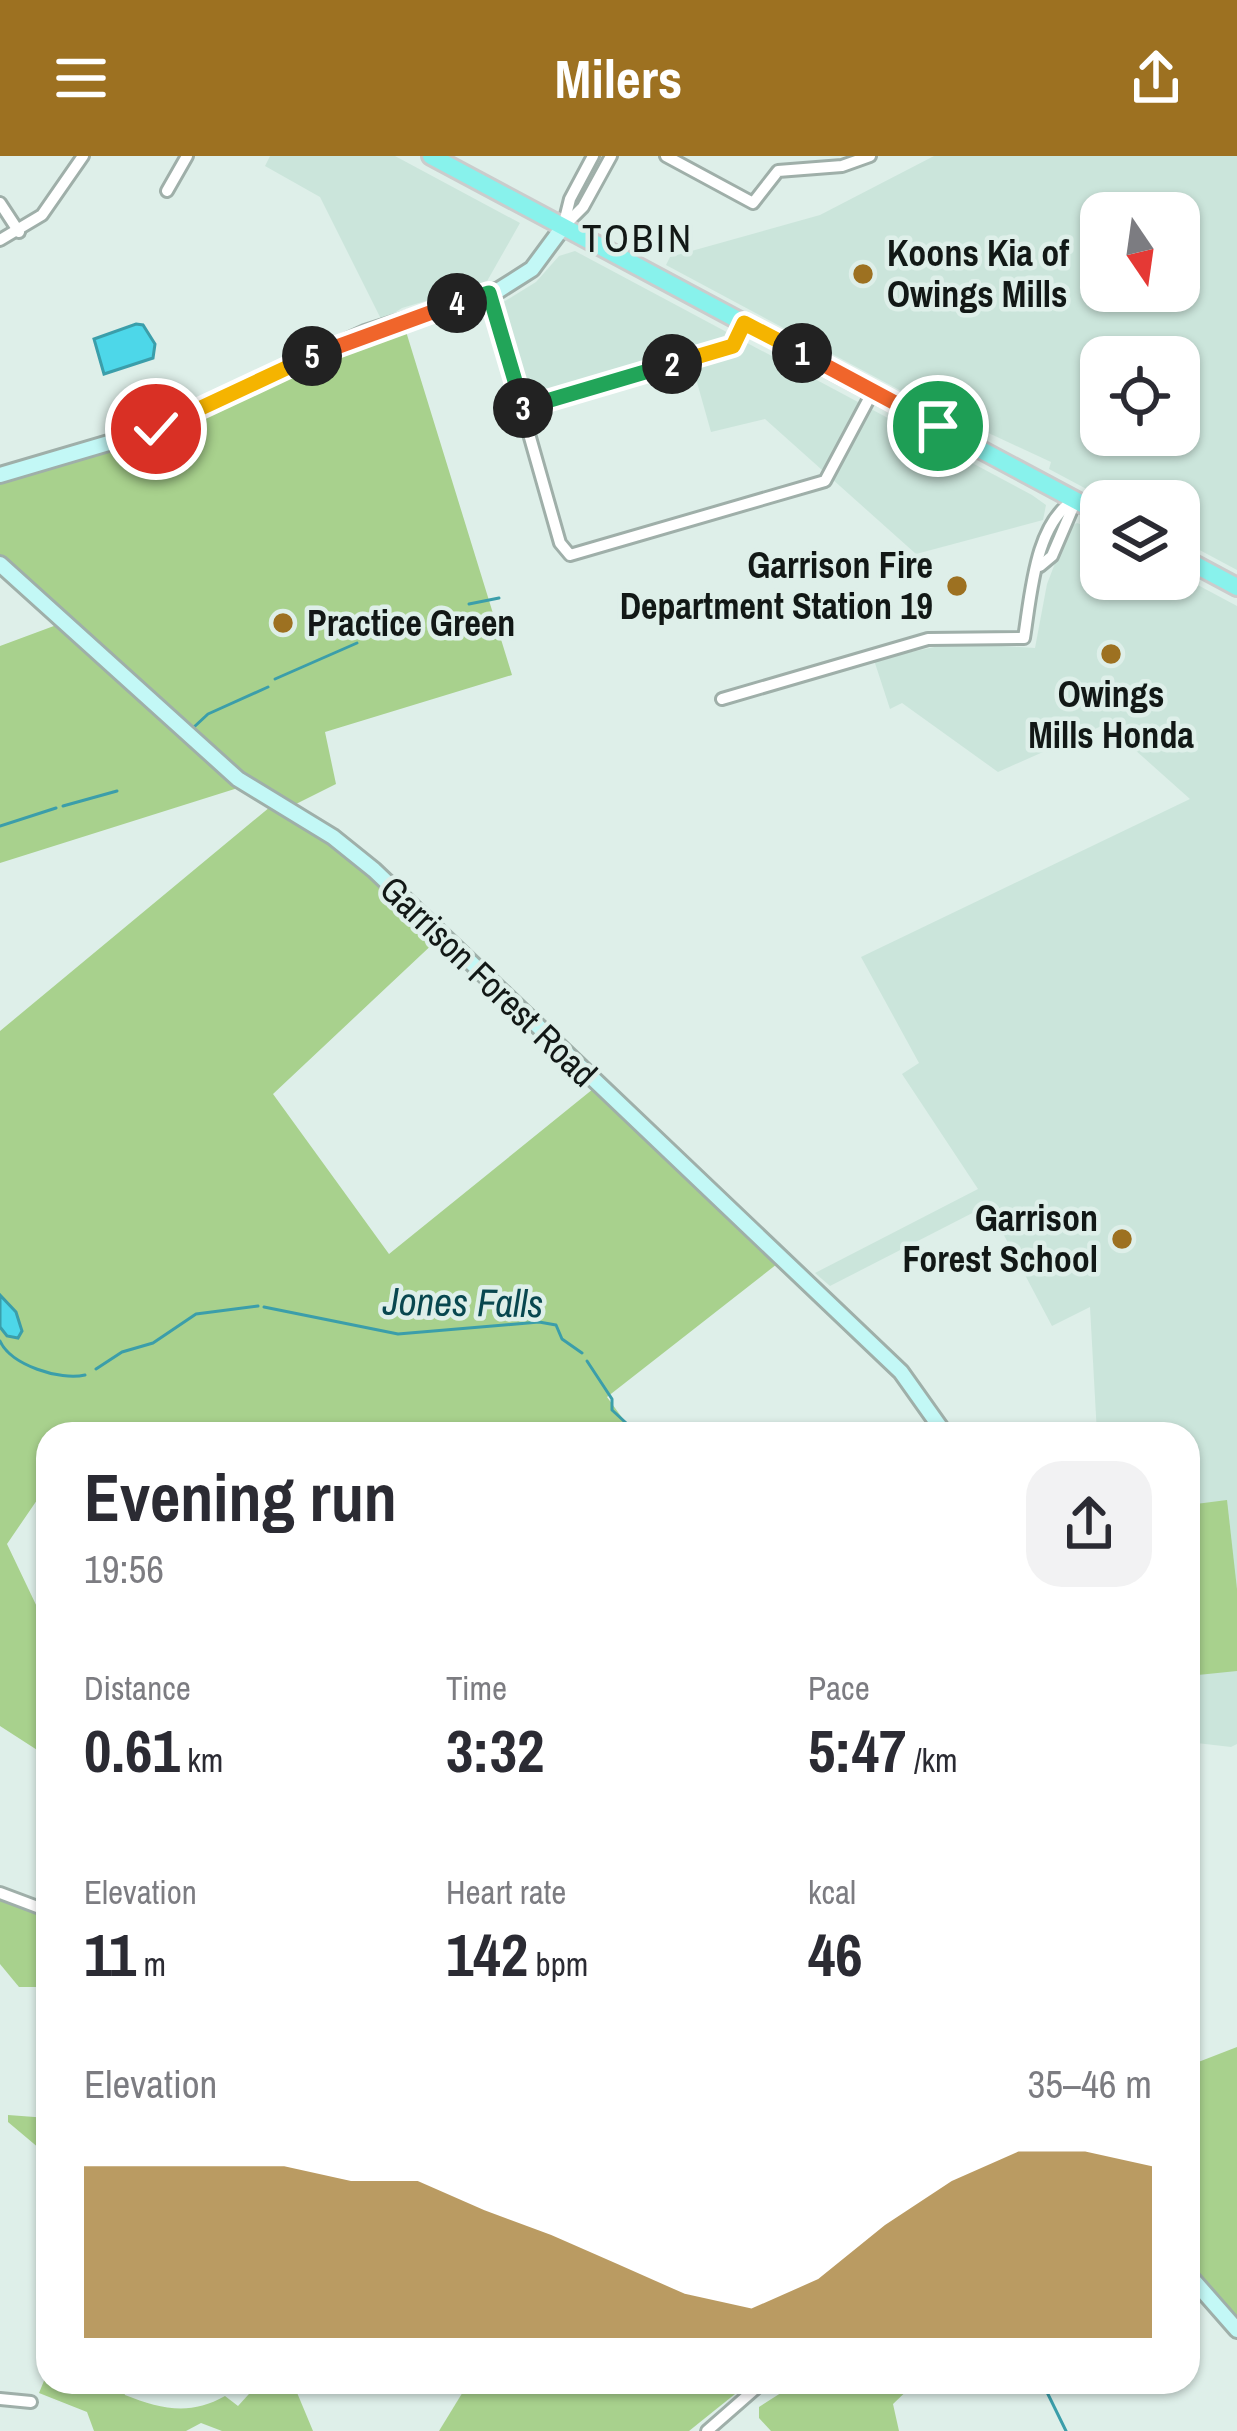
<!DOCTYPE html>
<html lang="en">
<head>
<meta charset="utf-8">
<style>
  :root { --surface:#fff; --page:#f2f2f3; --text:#2b2b33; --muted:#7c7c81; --accent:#9d7121 }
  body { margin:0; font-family:"Archivo Narrow",sans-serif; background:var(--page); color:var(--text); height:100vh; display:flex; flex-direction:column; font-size:45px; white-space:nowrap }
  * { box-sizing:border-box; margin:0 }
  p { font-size:39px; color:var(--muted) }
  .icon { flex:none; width:66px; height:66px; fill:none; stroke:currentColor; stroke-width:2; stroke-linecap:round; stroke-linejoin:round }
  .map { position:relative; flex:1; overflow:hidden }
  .drawer { position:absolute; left:36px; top:1266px; width:1164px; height:972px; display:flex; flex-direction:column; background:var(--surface); border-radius:36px; box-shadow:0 3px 9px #0004 }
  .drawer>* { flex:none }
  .needle { width:78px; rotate:167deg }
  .fabs { position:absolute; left:1080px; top:36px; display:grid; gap:24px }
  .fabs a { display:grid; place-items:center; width:120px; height:120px; border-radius:24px; background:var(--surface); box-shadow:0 3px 9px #0004; font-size:60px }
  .pin { position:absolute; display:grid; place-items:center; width:102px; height:102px; color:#fff; margin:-51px; border:6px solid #fff; border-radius:50%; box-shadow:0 3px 12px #0007 }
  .km { position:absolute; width:60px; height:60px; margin:-30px; border-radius:50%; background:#222; color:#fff; font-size:33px; line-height:60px; text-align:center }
  .round { display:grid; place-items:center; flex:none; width:126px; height:126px; border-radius:36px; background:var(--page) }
  .overview { display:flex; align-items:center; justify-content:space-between; height:204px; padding:0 48px }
  h1 { font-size:66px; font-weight:700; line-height:90px }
  .metrics { display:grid; grid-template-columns:repeat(3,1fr); gap:18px; height:204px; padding:12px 48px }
  .metrics div { display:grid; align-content:center }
  .metrics b { font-size:60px; font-weight:700 }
  .metrics small { font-size:33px; font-weight:400 }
  .metrics p { font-size:33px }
  .chart { height:336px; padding:24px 48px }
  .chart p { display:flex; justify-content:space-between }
  .chart svg { width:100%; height:216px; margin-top:12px; fill:var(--accent); opacity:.7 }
  header { display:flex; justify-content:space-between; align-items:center; height:156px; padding:0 48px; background:var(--accent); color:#fff; font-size:54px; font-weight:700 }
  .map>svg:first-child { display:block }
</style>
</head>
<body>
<header><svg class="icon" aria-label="menu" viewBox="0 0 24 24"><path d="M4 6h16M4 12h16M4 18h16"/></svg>Milers<svg class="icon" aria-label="share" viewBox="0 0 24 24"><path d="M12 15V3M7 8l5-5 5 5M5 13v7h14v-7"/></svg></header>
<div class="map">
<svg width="1237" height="2275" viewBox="0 0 1237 2275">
  <rect width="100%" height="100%" fill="#deefe9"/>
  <g fill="#cbe5db" fill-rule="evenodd">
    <polygon points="270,0 395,0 520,67 486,127 402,152 382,165 320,41 265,10"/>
    <path d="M934,0H1237V414L1179,383V345H1109L1049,313L1051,306L920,245L666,109L670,101L820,59ZM1101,57H1179V135H1101ZM1101,201H1179V279H1101Z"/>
    <polygon points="575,95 1032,339 1046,349 1043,364 916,398 765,263 711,276 689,198 527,242 497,150 536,126 559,100"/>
    <polygon points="1077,367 1101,377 1101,423 1179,419 1237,450 1237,1588 1231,1591 1188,1586 1188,1278 1097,1278 1090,1151 1052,1170 988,1049 830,1130 815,1117 978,1033 902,918 919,907 861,801 1190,643 1106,568 998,616 902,547 890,553 874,504 953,487 1035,492 1047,428 1069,371"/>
  </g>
  <g fill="#a8d18d">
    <polygon points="404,169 512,519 325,576 336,628 282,655 348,698 438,783 273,938 389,1098 593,933 777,1108 607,1241 634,1278 48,1278 48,1328 7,1388 48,1474 48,1601 0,1570 0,875 270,651 241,631 0,707 0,490 70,464 0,403 0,325 158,278"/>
    <polygon points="1227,1344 1237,1433 1237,1515 1188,1520 1188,1349"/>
    <polygon points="0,1740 48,1760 48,1831 19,1831 0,1808"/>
    <polygon points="1237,1891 1237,2167 1188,2111 1188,1910"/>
    <polygon points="8,1959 48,1962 48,2020 46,1998 8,1966"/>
    <path d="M48,2215V2226H120L125,2239C161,2253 190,2260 225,2240L238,2250L260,2226L293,2227L313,2275H222L201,2267L186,2275H94L87,2256L39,2237Z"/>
    <polygon points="469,2226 750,2226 689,2275 439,2275"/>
    <polygon points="798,2226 916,2226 893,2248 899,2275 771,2275 759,2262 759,2251"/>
  </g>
  <g fill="#4dd7e9" stroke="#3b9eaa" stroke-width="3">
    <polygon points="136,168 143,169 155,188 153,202 104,218 94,183"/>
    <polygon points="0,1139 16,1156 22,1175 18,1182 7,1180 0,1171"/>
  </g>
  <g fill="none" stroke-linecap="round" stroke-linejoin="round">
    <g stroke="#3b9eaa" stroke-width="3">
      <polyline points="469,448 499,442"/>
      <polyline points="275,523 357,487"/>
      <polyline points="194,571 208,558 268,531"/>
      <polyline points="63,650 117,635"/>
      <polyline points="0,670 56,652"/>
      <polyline points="264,1151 398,1178 539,1166 556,1169 562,1183 582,1197"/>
      <path d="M0,1185C11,1209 60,1225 85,1219"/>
      <polyline points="587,1205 612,1243 612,1254 638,1278"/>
      <polyline points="96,1213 122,1196 153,1187 196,1158 258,1150"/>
      <polyline points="1042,2226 1066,2275"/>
    </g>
    <defs>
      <g id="minor">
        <polyline points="666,0 753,47 778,15 842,10 870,0"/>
        <polyline points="167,35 187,0"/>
        <polyline points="0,47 19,76"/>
        <polyline points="564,67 570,43 593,0"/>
        <polyline points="563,71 583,51 611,0"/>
        <polyline points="0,84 42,59 83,0"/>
        <polyline points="489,137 560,387 570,399 825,325 873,235"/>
        <polyline points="522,252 733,190 744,167"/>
        <polyline points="1040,410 1052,400 1076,344"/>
        <path d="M722,543L928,483L1024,482C1031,439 1035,366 1075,344"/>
        <polyline points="0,1737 48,1755"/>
        <polyline points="0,2243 31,2246"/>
        <polyline points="707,2275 763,2226"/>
      </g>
      <g id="secondary">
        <polyline points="0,319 156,273 365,177 499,134 532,113 563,71"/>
        <polyline points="0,408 238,623 333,681 374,714 901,1216 945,1278"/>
        <polyline points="1188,2118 1237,2174"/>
      </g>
      <g id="primary">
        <polyline points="431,0 1101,358"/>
        <polyline points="1179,400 1237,431"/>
      </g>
    </defs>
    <use href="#minor" stroke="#9fafa9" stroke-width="16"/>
    <use href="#secondary" stroke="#9fafa9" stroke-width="20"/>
    <use href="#primary" stroke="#cbcccc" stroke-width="22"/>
    <use href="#minor" stroke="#fff" stroke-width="10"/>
    <use href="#secondary" stroke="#c3f8f6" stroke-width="14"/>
    <use href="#primary" stroke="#88f2ec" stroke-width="16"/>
  </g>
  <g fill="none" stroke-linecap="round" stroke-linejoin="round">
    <defs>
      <polyline id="split-1" points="802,197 938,270"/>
      <polyline id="split-2" points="672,208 733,190 744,167 802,197"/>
      <polyline id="split-3" points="523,252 672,208"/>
      <polyline id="split-4" points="457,147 489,137 523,252"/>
      <polyline id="split-5" points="312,200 457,147"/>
      <polyline id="split-6" points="156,273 312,200"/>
    </defs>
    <use href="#split-1" stroke="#fff" stroke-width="24"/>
    <use href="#split-2" stroke="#fff" stroke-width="24"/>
    <use href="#split-3" stroke="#fff" stroke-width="24"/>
    <use href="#split-4" stroke="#fff" stroke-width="24"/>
    <use href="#split-5" stroke="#fff" stroke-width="24"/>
    <use href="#split-6" stroke="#fff" stroke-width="24"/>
    <use href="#split-1" stroke="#f0652b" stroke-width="15"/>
    <use href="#split-2" stroke="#f5b400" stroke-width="15"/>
    <use href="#split-3" stroke="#22a559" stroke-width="15"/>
    <use href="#split-4" stroke="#22a559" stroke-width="15"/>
    <use href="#split-5" stroke="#f0652b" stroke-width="15"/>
    <use href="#split-6" stroke="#f5b400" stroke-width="15"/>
  </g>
  <g fill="#9d7121" stroke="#deefe9" stroke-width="4.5">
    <circle cx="863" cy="118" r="12"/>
    <circle cx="957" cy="430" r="12"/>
    <circle cx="283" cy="467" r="12"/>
    <circle cx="1111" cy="498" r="12"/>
    <circle cx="1122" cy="1083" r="12"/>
  </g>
  <g text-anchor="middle" stroke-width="9" stroke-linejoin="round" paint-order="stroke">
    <g font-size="36" font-weight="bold" fill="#121816" stroke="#deefe9" text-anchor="start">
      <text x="887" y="110">Koons Kia of<tspan x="887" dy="41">Owings Mills</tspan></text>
      <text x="933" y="422" text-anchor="end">Garrison Fire<tspan x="933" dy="41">Department Station 19</tspan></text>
      <text x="307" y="480">Practice Green</text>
      <text x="1111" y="551" text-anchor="middle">Owings<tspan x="1111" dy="41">Mills Honda</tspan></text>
      <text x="1098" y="1075" text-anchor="end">Garrison<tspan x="1098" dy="41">Forest School</tspan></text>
    </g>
    <g font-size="36" fill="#121816" stroke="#deefe9">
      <text transform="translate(489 825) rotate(44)" y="13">Garrison Forest Road</text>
    </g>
    <g font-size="39" letter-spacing="3" fill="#121816" stroke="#deefe9">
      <text x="638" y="96">TOBIN</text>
    </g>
    <g font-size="39" font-style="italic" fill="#08474f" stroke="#deefe9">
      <text transform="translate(463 1146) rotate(1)" y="14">Jones Falls</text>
    </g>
  </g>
</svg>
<div class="fabs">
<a><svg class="needle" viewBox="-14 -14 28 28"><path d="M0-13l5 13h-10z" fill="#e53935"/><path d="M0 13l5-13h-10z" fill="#7c7c81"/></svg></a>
<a><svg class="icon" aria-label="locate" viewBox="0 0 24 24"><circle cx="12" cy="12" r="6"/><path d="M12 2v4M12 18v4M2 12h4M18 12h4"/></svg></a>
<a><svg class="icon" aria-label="layers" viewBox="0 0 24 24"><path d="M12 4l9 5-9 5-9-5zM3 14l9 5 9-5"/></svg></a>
</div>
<div class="pin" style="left:938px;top:270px;background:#1e9e55"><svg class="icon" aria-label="arrive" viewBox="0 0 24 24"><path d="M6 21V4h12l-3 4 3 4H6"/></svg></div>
<div class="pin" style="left:156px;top:273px;background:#d93025"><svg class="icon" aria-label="check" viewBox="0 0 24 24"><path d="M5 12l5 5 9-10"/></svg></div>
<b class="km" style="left:802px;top:197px">1</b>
<b class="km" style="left:672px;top:208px">2</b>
<b class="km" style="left:523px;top:252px">3</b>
<b class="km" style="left:457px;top:147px">4</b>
<b class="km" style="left:312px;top:200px">5</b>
<section class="drawer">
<div class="overview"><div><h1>Evening run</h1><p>19:56</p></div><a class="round"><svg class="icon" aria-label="share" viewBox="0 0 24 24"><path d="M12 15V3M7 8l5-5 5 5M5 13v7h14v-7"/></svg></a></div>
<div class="metrics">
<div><p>Distance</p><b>0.61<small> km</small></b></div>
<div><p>Time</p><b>3:32</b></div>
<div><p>Pace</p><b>5:47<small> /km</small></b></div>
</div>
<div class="metrics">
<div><p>Elevation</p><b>11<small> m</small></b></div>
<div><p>Heart rate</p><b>142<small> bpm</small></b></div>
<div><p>kcal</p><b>46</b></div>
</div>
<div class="chart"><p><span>Elevation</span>35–46 m</p>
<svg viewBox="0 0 160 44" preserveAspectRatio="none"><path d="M0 44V9L10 9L20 9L30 9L40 12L50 12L60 18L70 23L80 29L90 35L100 38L110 32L120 21L130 12L140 6L150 6L160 9V44z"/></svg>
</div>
</section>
</div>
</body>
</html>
